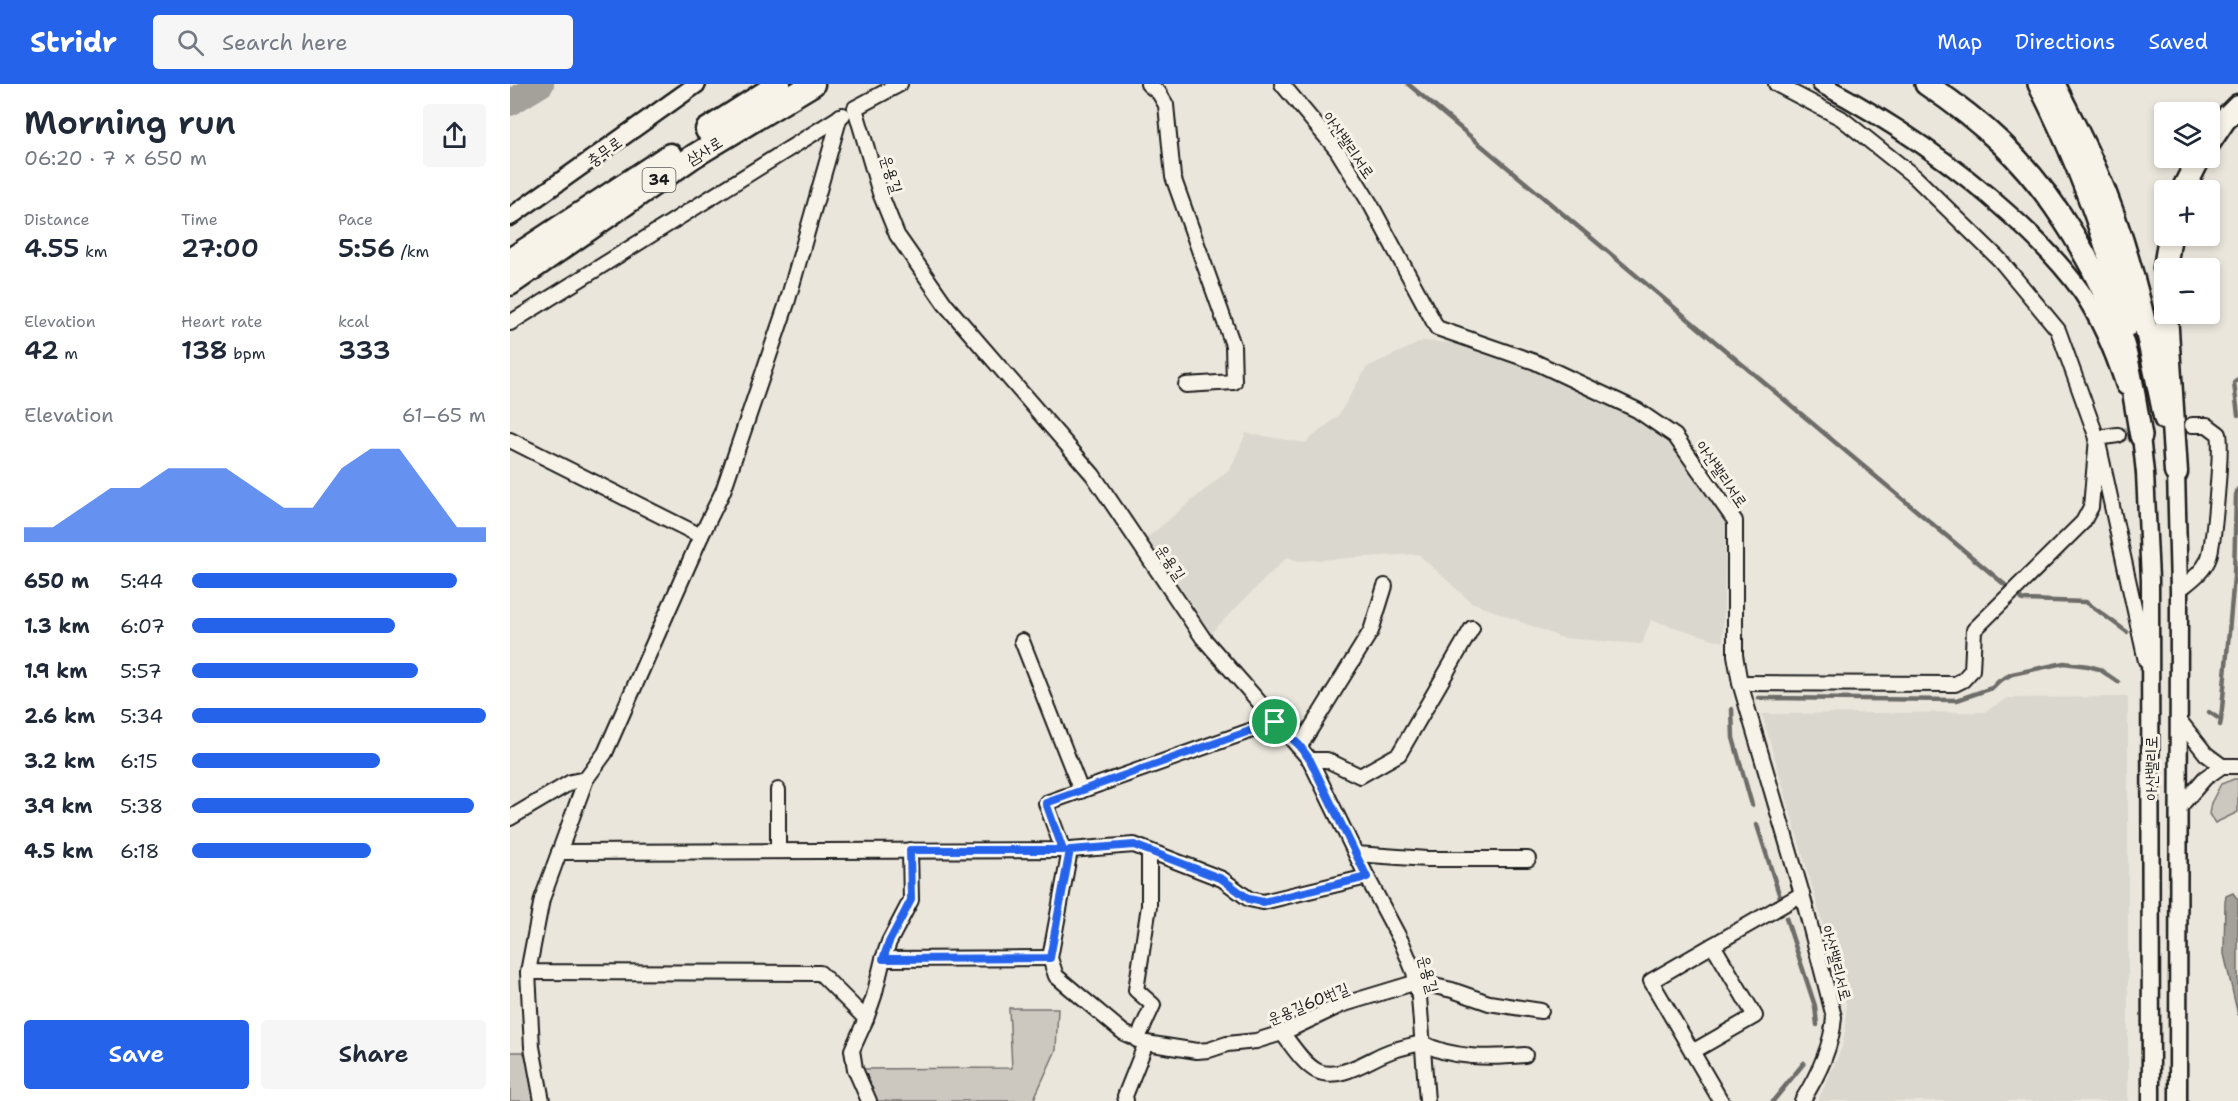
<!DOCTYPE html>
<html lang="en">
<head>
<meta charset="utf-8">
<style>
  :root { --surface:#fff; --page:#f6f6f7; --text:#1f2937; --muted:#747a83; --accent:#2563eb }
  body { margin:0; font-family:"Shantell Sans","Poor Story",sans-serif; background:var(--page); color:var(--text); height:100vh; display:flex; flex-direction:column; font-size:22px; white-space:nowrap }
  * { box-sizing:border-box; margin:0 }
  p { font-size:20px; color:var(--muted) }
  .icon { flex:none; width:33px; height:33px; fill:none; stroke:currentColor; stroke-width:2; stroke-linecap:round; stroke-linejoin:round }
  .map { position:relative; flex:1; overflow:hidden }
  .drawer { display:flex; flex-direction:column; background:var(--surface); width:510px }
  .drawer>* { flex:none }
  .buttons { position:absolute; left:1644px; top:18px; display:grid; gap:12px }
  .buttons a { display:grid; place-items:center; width:66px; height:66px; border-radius:6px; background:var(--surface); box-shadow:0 3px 9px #0003; font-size:30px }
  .pin { position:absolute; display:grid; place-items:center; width:51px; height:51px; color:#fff; margin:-26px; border:3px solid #fff; border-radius:50%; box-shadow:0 2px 6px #0007 }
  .round { display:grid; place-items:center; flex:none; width:63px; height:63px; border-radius:6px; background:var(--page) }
  .headline { display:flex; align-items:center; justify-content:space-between; height:102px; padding:0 24px }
  h1 { font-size:33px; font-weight:600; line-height:45px }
  .stats { display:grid; grid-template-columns:repeat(3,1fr); gap:9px; height:102px; padding:6px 24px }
  .stats div { display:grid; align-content:center }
  .stats b { font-size:26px; font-weight:600 }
  .stats small { font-size:16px; font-weight:400 }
  .stats p { font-size:16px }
  .chart { height:168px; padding:12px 24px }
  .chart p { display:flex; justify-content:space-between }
  .chart svg { width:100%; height:108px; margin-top:6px; fill:var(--accent); opacity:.7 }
  .action { display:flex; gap:12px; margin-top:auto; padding:12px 24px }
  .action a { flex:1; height:69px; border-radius:6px; background:var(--accent); color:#fff; font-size:24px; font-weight:600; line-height:69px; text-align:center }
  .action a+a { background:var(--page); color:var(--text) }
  ul { padding:0 24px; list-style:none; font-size:20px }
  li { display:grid; grid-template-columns:96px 72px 1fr; align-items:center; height:45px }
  li i { height:15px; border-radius:8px; background:var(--accent) }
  header { display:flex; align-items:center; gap:36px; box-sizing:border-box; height:84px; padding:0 30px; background:var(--accent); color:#fff }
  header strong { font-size:28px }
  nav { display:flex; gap:33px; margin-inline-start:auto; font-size:21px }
  .search { width:420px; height:54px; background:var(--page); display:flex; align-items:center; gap:15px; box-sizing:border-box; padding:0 21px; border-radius:6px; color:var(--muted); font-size:22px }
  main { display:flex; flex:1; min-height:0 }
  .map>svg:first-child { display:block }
</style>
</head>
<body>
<header>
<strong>Stridr</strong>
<div class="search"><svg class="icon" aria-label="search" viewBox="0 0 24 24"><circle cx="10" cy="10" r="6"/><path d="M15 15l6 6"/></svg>Search here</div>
<nav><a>Map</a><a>Directions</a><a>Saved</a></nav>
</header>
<main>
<section class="drawer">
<div class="headline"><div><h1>Morning run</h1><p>06:20 · 7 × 650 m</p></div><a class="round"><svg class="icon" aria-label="share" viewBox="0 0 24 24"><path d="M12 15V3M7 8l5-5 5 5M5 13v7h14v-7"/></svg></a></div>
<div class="stats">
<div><p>Distance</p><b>4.55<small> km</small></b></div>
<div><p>Time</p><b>27:00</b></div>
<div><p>Pace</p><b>5:56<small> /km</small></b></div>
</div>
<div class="stats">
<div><p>Elevation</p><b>42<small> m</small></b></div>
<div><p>Heart rate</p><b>138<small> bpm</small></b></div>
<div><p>kcal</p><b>333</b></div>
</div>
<div class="chart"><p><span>Elevation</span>61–65 m</p>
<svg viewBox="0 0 160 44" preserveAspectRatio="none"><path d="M0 44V38L10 38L20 30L30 22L40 22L50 14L60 14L70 14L80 22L90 30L100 30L110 14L120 6L130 6L140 22L150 38L160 38V44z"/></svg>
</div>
<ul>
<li><b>650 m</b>5:44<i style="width:90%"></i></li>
<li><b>1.3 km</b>6:07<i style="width:69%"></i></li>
<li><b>1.9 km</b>5:57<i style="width:77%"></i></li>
<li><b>2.6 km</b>5:34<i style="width:100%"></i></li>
<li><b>3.2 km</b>6:15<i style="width:64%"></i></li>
<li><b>3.9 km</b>5:38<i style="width:96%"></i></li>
<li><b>4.5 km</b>6:18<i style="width:61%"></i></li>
</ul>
<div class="action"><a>Save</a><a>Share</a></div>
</section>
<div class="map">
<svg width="1728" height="1017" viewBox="0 0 1728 1017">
  <rect width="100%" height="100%" fill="#eae6dc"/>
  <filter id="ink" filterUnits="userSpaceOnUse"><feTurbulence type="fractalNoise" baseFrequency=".0167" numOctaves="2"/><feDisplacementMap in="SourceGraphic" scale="12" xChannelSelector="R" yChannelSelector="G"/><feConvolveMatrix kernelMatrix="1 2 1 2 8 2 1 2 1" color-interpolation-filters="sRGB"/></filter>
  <g filter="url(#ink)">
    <g fill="#dad7ce">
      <polygon points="913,257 945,259 994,274 1104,322 1155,353 1216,433 1213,558 1141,536 1132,560 1052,554 961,518 908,470 788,477 777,473 699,551 632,458 721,384 736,349 795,359 828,332 857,283"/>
      <polygon points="1618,613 1618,1017 1308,1017 1332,963 1336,943 1336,920 1252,630 1474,628 1498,614"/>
    </g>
    <g fill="#ccc8c0" stroke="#74726e" stroke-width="1.5">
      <polygon points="1724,695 1728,695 1728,728 1705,739 1699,730 1701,719 1711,700"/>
      <polygon points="499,924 548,924 546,966 523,1017 359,1017 345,985 502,984"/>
      <polygon points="0,968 13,968 21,983 28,1017 0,1017"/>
    </g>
    <polygon fill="#a3a19a" stroke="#6d6c68" stroke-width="1.5" points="1723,809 1728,816 1728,931 1714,870 1715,818 1716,812"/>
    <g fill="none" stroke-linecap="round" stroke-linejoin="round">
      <g stroke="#6d6c68" stroke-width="4.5">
        <polyline points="898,0 1513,516 1576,518 1617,548"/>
        <polyline points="1728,295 1724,299 1728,331"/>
        <polyline points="1249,614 1447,616 1482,604 1489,597 1502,590 1554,579 1578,582 1589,585 1608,598"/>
        <polyline points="1222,625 1223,654 1242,721"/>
        <polyline points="1699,628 1711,636 1710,641"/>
        <polyline points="1711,636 1724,493 1726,411 1728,405"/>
        <polyline points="1247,741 1270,813"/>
        <polyline points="1276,834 1305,922 1307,941"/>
        <polyline points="1263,1017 1294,979"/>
      </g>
      <polyline stroke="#a3a19a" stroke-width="26" points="0,19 31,0"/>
      <polyline stroke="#c1beb6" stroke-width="14" stroke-dasharray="14 7" stroke-linecap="butt" points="1608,351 1668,343"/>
      <defs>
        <g id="minor">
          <polyline points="390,0 345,24 370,109 387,151 401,171 435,220 583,391 693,554 800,676 857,793 892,859 904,888 909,913 917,1017"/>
          <polyline points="638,0 649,9 656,21 663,93 723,261 724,298 676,301"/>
          <path d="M772,0L827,66L861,121L927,244L1025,278L1127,326L1165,352L1225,437V571L1230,599L1292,810L1324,933C1322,963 1308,991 1292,1017"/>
          <polyline points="330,32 277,219 213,407 191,452 95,669 76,695 32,815 18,888 310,889 356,935 364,912 373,875"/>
          <polyline points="0,239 333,31"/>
          <polyline points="1608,351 1587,354 1636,577"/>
          <polyline points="0,356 191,452"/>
          <path d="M1669,506C1680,497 1692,489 1698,476C1704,464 1712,363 1709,350L1697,341H1682"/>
          <polyline points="512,557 571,707"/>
          <polyline points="1230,599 1445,600 1453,596 1462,586 1464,546 1573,438 1581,423 1587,354 1548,246 1490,176 1405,93 1331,34 1266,0"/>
          <polyline points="1669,636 1696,670 1712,682"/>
          <polyline points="790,662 861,547 875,502"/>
          <polyline points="800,676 817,676 850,692 889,670 962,544"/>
          <polyline points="268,706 268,766"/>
          <polyline points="1668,725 1695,694 1712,682 1728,682"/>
          <polyline points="0,734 61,698 76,695"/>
          <polyline points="400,766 401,816 379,858 373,875 540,874"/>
          <polyline points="553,766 536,719 765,638"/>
          <polyline points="560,766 540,874 546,892 614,949 636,959 687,967 699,966 717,960 746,957 772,949 831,921 907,898 942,906 979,919 1031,927"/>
          <polyline points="49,768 560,766 624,761 712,795 739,815 753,818 857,793"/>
          <polyline points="846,770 917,775 1018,775"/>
          <polyline points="1203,861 1292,810"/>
          <polyline points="18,888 22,963 32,1017"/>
          <polyline points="356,935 342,966 345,985 359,1017"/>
          <path d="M772,949C782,961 793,980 807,987C830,998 860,974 881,967C891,964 902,961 912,959C942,975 981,974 1015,971"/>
          <polyline points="627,956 643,921 626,906 639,822 639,767"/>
          <polyline points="1182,968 1245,932 1203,861 1141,897 1208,1012 1211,1017"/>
          <polyline points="616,1017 615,1012 636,959"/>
        </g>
        <g id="tertiary">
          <path d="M1311,0C1379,36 1442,78 1499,130C1525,153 1550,178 1571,207C1591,236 1604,269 1615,302"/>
          <polyline points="0,133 187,0"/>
          <polyline points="1628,341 1631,352 1635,389 1640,496 1641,1017"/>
          <polyline points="1666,388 1669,506 1668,1017"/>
        </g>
        <g id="primary">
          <path d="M1416,0C1443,18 1468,37 1492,60C1544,110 1591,188 1612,257C1622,288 1625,321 1631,352"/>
          <path d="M1529,0C1568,77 1598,157 1618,241"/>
          <path d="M1544,0C1558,29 1573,57 1586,87C1621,166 1638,251 1655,335"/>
        </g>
        <g id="trunk">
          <polyline points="197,46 269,0"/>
          <polyline points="1700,57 1714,36 1728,22"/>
          <polyline points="1673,106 1689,74"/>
          <polyline points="0,176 160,71"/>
          <polyline points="1655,184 1660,152"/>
          <polyline points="0,200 184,72 303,0"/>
          <polyline points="1656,230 1666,388"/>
        </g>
      </defs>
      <use href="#minor" stroke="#1c1c1c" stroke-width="18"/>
      <use href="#tertiary" stroke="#1c1c1c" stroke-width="21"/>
      <use href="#primary" stroke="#1c1c1c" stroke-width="26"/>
      <use href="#trunk" stroke="#1c1c1c" stroke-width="27"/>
      <use href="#minor" stroke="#f7f3e8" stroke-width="14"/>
      <use href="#tertiary" stroke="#f7f3e8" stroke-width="16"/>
      <use href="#primary" stroke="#f7f3e8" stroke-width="21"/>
      <use href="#trunk" stroke="#f7f3e8" stroke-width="22"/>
    </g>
  </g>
  <g fill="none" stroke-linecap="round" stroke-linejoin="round" filter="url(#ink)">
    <defs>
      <polygon id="route" points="765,638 790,662 800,676 857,793 753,818 739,815 712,795 624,761 560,766 540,874 373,875 379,858 401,816 400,766 553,766 536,719"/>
    </defs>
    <use href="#route" stroke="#fff" stroke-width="12"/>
    <use href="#route" stroke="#2563eb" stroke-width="8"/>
  </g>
  <g text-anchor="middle" stroke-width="6" stroke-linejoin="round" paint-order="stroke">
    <rect fill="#f7f3e8" stroke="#5e5c59" stroke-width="1.5" x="132.5" y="84" width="33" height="24" rx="4.5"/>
    <g font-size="15" font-weight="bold" fill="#1c1c1c">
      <text x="149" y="101">34</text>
    </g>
    <g font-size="16" fill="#1c1c1c" stroke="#f7f3e8">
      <text transform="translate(839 61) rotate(55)" y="6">아산밸리서로</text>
      <text transform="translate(194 66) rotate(-32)" y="6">삼사로</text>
      <text transform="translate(94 67) rotate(-36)" y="6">충무로</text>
      <text transform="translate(382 90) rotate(73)" y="6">운용길</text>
      <text transform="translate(1212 390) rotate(55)" y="6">아산밸리서로</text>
      <text transform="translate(661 478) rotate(56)" y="6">운용길</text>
      <text transform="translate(1641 684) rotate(-90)" y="6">아산밸리로</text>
      <text transform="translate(1327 879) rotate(75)" y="6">아산밸리서로</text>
      <text transform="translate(919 890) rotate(75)" y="6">운용길</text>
      <text transform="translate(798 919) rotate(-22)" y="6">운용길60번길</text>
    </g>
  </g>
</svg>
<div class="buttons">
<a><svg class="icon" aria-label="layers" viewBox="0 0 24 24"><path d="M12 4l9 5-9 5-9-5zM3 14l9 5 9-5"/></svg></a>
<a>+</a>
<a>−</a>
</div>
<div class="pin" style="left:765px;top:638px;background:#1e9e55"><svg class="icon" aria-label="arrive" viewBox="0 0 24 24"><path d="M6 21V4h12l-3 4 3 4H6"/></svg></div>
</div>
</main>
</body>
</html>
